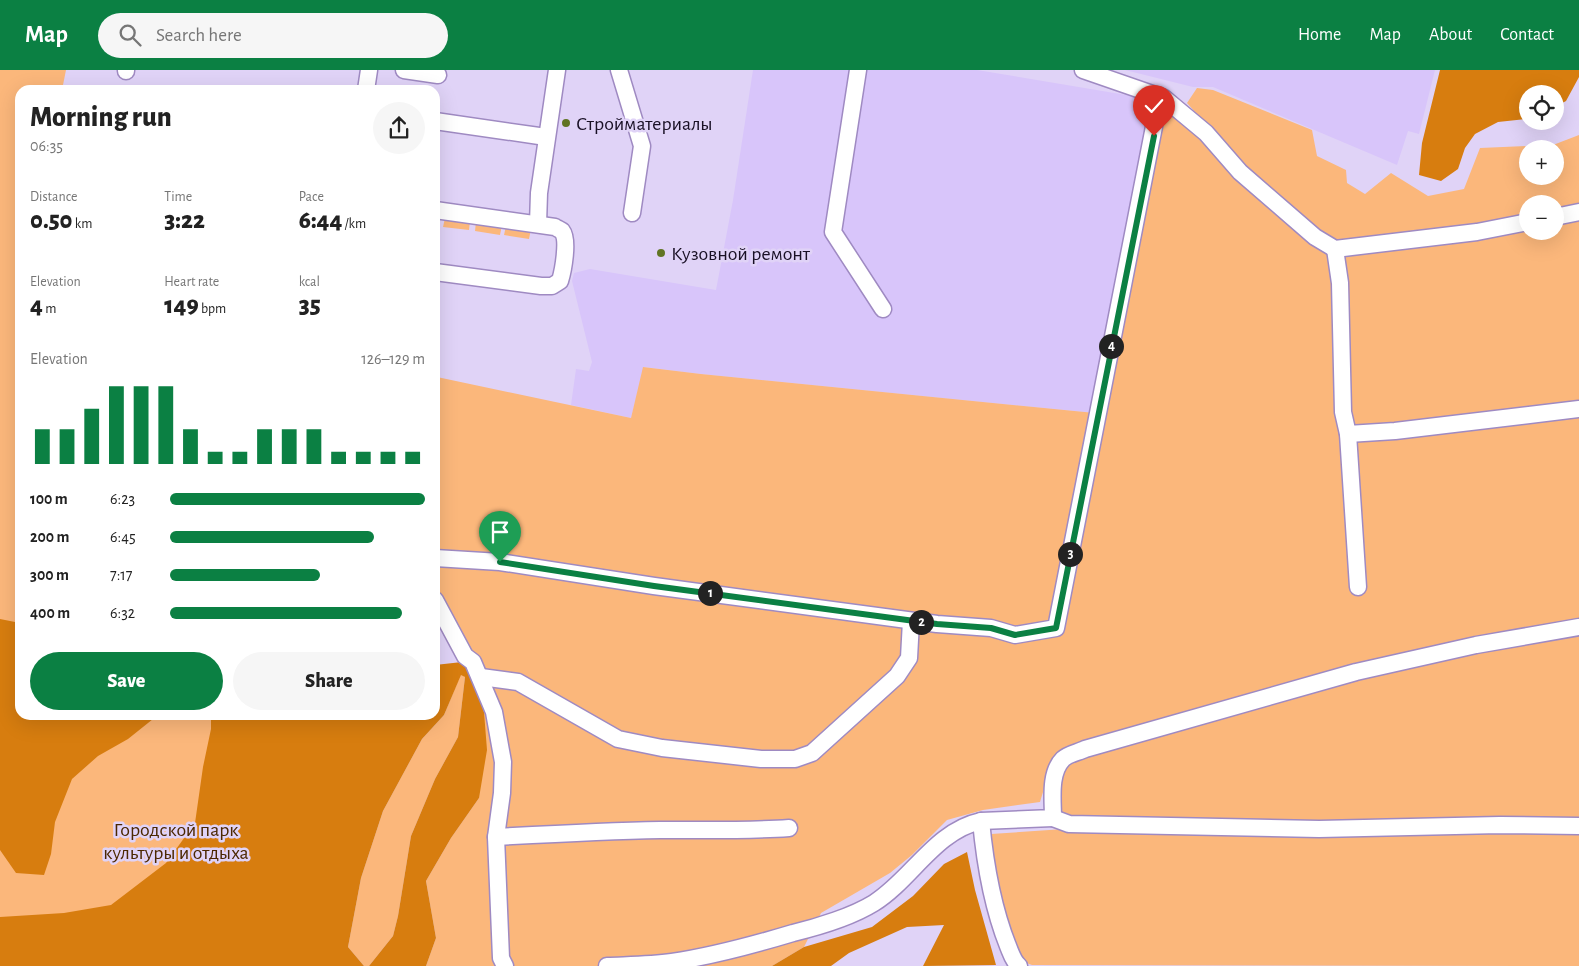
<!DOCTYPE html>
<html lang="en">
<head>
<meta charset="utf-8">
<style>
  :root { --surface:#fff; --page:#f6f6f6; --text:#222; --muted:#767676; --accent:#0b8043 }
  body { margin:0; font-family:"Alegreya Sans",sans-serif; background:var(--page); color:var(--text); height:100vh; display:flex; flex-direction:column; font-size:19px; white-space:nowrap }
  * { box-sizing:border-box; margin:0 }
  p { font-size:16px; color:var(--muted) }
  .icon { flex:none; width:28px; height:28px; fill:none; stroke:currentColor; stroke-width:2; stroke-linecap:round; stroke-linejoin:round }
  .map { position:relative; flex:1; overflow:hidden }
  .side { position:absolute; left:15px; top:15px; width:425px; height:635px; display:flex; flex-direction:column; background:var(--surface); border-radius:15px; box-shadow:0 5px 20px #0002 }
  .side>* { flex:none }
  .buttons { position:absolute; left:1519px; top:15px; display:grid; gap:10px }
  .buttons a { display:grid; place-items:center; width:45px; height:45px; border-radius:50%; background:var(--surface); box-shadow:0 5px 20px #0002; font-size:25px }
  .pin { position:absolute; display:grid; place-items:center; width:42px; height:42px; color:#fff; margin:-51px -21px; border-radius:50% 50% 50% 0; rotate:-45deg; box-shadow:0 0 5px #0007 }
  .pin .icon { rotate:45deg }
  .km { position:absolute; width:25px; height:25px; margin:-12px; border-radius:50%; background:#222; color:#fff; font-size:14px; line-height:25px; text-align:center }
  .round { display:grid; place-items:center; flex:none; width:52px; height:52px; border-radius:26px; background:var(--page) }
  .overview { display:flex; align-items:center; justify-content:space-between; height:85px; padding:0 15px }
  h1 { font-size:28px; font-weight:800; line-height:38px }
  .metrics { display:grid; grid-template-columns:repeat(3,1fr); gap:8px; height:85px; padding:5px 15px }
  .metrics div { display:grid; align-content:center }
  .metrics b { font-size:25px; font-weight:800 }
  .metrics small { font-size:14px; font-weight:400 }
  .metrics p { font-size:14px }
  .chart { height:140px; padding:10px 15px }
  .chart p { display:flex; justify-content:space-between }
  .chart svg { width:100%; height:90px; margin-top:5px; stroke:var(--accent); stroke-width:6 }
  .action { display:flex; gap:10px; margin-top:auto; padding:10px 15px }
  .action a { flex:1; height:58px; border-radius:30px; background:var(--accent); color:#fff; font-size:20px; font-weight:800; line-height:58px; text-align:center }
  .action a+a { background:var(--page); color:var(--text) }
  ul { padding:0 15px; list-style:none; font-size:16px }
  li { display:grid; grid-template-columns:80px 60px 1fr; align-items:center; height:38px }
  li i { height:12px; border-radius:6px; background:var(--accent) }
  header { display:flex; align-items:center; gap:30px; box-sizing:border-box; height:70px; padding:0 25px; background:var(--accent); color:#fff }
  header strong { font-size:24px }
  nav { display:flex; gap:28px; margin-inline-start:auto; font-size:18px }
  .search { width:350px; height:45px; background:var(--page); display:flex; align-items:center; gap:12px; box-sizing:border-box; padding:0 18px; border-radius:28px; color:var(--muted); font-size:19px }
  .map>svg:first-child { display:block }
</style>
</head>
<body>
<header>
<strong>Map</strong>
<div class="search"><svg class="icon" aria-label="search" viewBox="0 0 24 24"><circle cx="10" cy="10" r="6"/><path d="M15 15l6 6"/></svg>Search here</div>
<nav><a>Home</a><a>Map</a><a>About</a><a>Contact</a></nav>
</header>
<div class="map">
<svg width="1579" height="896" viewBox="0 0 1579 896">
  <rect width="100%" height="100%" fill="#e0d3f7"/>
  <g fill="#d8c5fa">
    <polygon points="753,0 977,0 1156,30 1095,343 701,304 644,297 631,348 571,335 576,299 589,301 592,292 572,211 574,203 590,199 716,220 733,130"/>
    <polygon points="1125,0 1435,0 1419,64 1408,61 1397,95 1213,17 1193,17"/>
  </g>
  <g fill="#fbb77b" fill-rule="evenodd">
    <polygon points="0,0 66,0 62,20 20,20 20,645 377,645 327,896 0,896"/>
    <path d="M1197,18L1213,20L1312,60L1317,86L1346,100L1347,113L1365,124L1391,103L1428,126L1464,119L1480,78L1553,75L1579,65V136L1555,141V134H1528L1527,147L1494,154L1346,171L1327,168L1252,105L1187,33ZM1528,79H1555V106H1528Z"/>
    <polygon points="1164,38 1203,72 1247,119 1329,185 1527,159 1528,161 1555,161 1555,153 1579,148 1579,896 1032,895 1018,890 997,825 991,764 1064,759 1059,709 1049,702 1040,732 983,740 947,750 912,785 890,803 821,843 804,877 772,896 426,896 436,868 426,811 451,768 479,728 473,609 467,576 435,519 435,310 437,307 631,348 643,297 701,304 1105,344"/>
    <polygon points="445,148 470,151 469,160 443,157"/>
    <polygon points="476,152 502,155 500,165 475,161"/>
    <polygon points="506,156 531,159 529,169 504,165"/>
    <polygon points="461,604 465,607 458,667 435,709 411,766 398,846 393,866 369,896 364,896 348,877 361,808 383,741 422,669 444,645"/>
  </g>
  <g fill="#d77d0f">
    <polygon points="1440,0 1579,0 1579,7 1566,31 1555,37 1555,24 1528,24 1527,49 1498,52 1475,64 1465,78 1458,99 1441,111 1419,105 1422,73"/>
    <polygon points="0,549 20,553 20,645 158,645 128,669 98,686 72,709 55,752 51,784 44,805 16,803 0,780"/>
    <polygon points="462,592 473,609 484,642 487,680 479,728 451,768 426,811 436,868 426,896 369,896 393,866 398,846 411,766 435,709 458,667 465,607 461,605 444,645 422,669 383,741 361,808 348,877 364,896 0,896 0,847 64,843 111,835 166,793 195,753 203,697 211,659 211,645 435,645 435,595"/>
    <polygon points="967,782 975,820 996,895 923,896 944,855 907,857 849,883 831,896 772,896 804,877 872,857 913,826 944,794"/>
  </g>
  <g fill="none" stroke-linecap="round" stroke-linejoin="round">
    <defs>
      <g id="minor">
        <polyline points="404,0 438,5"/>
        <polyline points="619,0 642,76 632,143"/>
        <polyline points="858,0 833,162 883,239"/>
        <polyline points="1083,0 1164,28 1206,63 1240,102 1315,167 1335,179 1477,162 1528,152"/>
        <polyline points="126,1 126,0"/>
        <polyline points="366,20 369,0"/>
        <polyline points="435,51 546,67"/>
        <path d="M435,140L555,157C556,158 561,160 562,161C569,170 563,201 560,211L552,216H541L435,202"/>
        <polyline points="1555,147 1579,142"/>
        <polyline points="538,154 539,123 557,0"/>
        <polyline points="1335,179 1340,213 1343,342 1348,364 1358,517"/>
        <polyline points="1348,364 1395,361 1579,339"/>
        <polyline points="435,488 500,492 654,516 937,554 991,558 1015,565 1056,558 1160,26"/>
        <polyline points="435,530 465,586 473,592 494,642 503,692 502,723 496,767 501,888 505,896"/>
        <polyline points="481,607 518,612 618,669 662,678 761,689 795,689 812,683 897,606 909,588 911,551"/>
        <polyline points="1053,748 1069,754 1319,759 1500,755 1579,756"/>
        <path d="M981,751L1053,748C1053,730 1049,703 1063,689C1068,684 1079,682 1085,679L1356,602L1476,575L1579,557"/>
        <path d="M496,767C551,764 605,761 660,760C704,760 746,761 789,758"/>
        <path d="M607,896C629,895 651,895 672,892C713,886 753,875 793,863C818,857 853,846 874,833C912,809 935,761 981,751C985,794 992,836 1008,876C1011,883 1013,891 1019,896"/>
      </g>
    </defs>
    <use href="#minor" stroke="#9f8ac2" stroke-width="19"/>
    <use href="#minor" stroke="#fff" stroke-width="16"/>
  </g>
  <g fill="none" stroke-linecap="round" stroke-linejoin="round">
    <defs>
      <polyline id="route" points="500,492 654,516 937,554 991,558 1015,565 1056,558 1154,66"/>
    </defs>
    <use href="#route" stroke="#fff" stroke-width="10"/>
    <use href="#route" stroke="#0b8043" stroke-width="6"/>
  </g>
  <g fill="#617423" stroke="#e0d3f7" stroke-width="2">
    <circle cx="566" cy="53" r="5"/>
    <circle cx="661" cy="183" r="5"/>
  </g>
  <g text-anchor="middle" stroke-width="5" stroke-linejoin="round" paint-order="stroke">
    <g font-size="20" fill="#191025" stroke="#e0d3f7" text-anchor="start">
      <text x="576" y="60">Стройматериалы</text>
      <text x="671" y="190">Кузовной ремонт</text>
    </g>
    <g font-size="20" fill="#4b2700" stroke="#e0d3f7">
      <text x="176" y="766">Городской парк<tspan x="176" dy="23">культуры и отдыха</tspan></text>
    </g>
  </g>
</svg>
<div class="buttons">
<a><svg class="icon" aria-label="locate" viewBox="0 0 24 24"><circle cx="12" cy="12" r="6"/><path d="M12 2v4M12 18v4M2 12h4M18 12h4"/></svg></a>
<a>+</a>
<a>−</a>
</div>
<div class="pin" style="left:500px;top:492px;background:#1e9e55"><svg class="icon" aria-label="arrive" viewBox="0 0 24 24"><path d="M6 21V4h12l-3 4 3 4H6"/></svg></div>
<div class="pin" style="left:1154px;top:66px;background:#d93025"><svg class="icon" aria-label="check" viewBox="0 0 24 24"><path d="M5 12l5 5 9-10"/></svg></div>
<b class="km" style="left:710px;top:523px">1</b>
<b class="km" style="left:921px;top:552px">2</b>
<b class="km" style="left:1070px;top:484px">3</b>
<b class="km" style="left:1111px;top:276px">4</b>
<section class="side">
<div class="overview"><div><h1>Morning run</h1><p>06:35</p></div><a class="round"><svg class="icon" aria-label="share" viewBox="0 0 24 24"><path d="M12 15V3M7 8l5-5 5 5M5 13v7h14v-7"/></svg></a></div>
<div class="metrics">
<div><p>Distance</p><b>0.50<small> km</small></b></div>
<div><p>Time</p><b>3:22</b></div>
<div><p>Pace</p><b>6:44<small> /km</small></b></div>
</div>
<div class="metrics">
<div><p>Elevation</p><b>4<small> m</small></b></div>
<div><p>Heart rate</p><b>149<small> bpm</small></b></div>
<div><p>kcal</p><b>35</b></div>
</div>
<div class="chart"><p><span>Elevation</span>126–129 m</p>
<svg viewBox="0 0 160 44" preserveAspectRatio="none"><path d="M5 44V27M15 44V27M25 44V17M35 44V6M45 44V6M55 44V6M65 44V27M75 44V38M85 44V38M95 44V27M105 44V27M115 44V27M125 44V38M135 44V38M145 44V38M155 44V38"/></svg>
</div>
<ul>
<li><b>100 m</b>6:23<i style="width:100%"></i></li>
<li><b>200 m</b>6:45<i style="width:80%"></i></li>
<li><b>300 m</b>7:17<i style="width:59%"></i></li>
<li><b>400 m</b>6:32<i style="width:91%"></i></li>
</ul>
<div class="action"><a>Save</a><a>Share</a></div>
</section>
</div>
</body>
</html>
